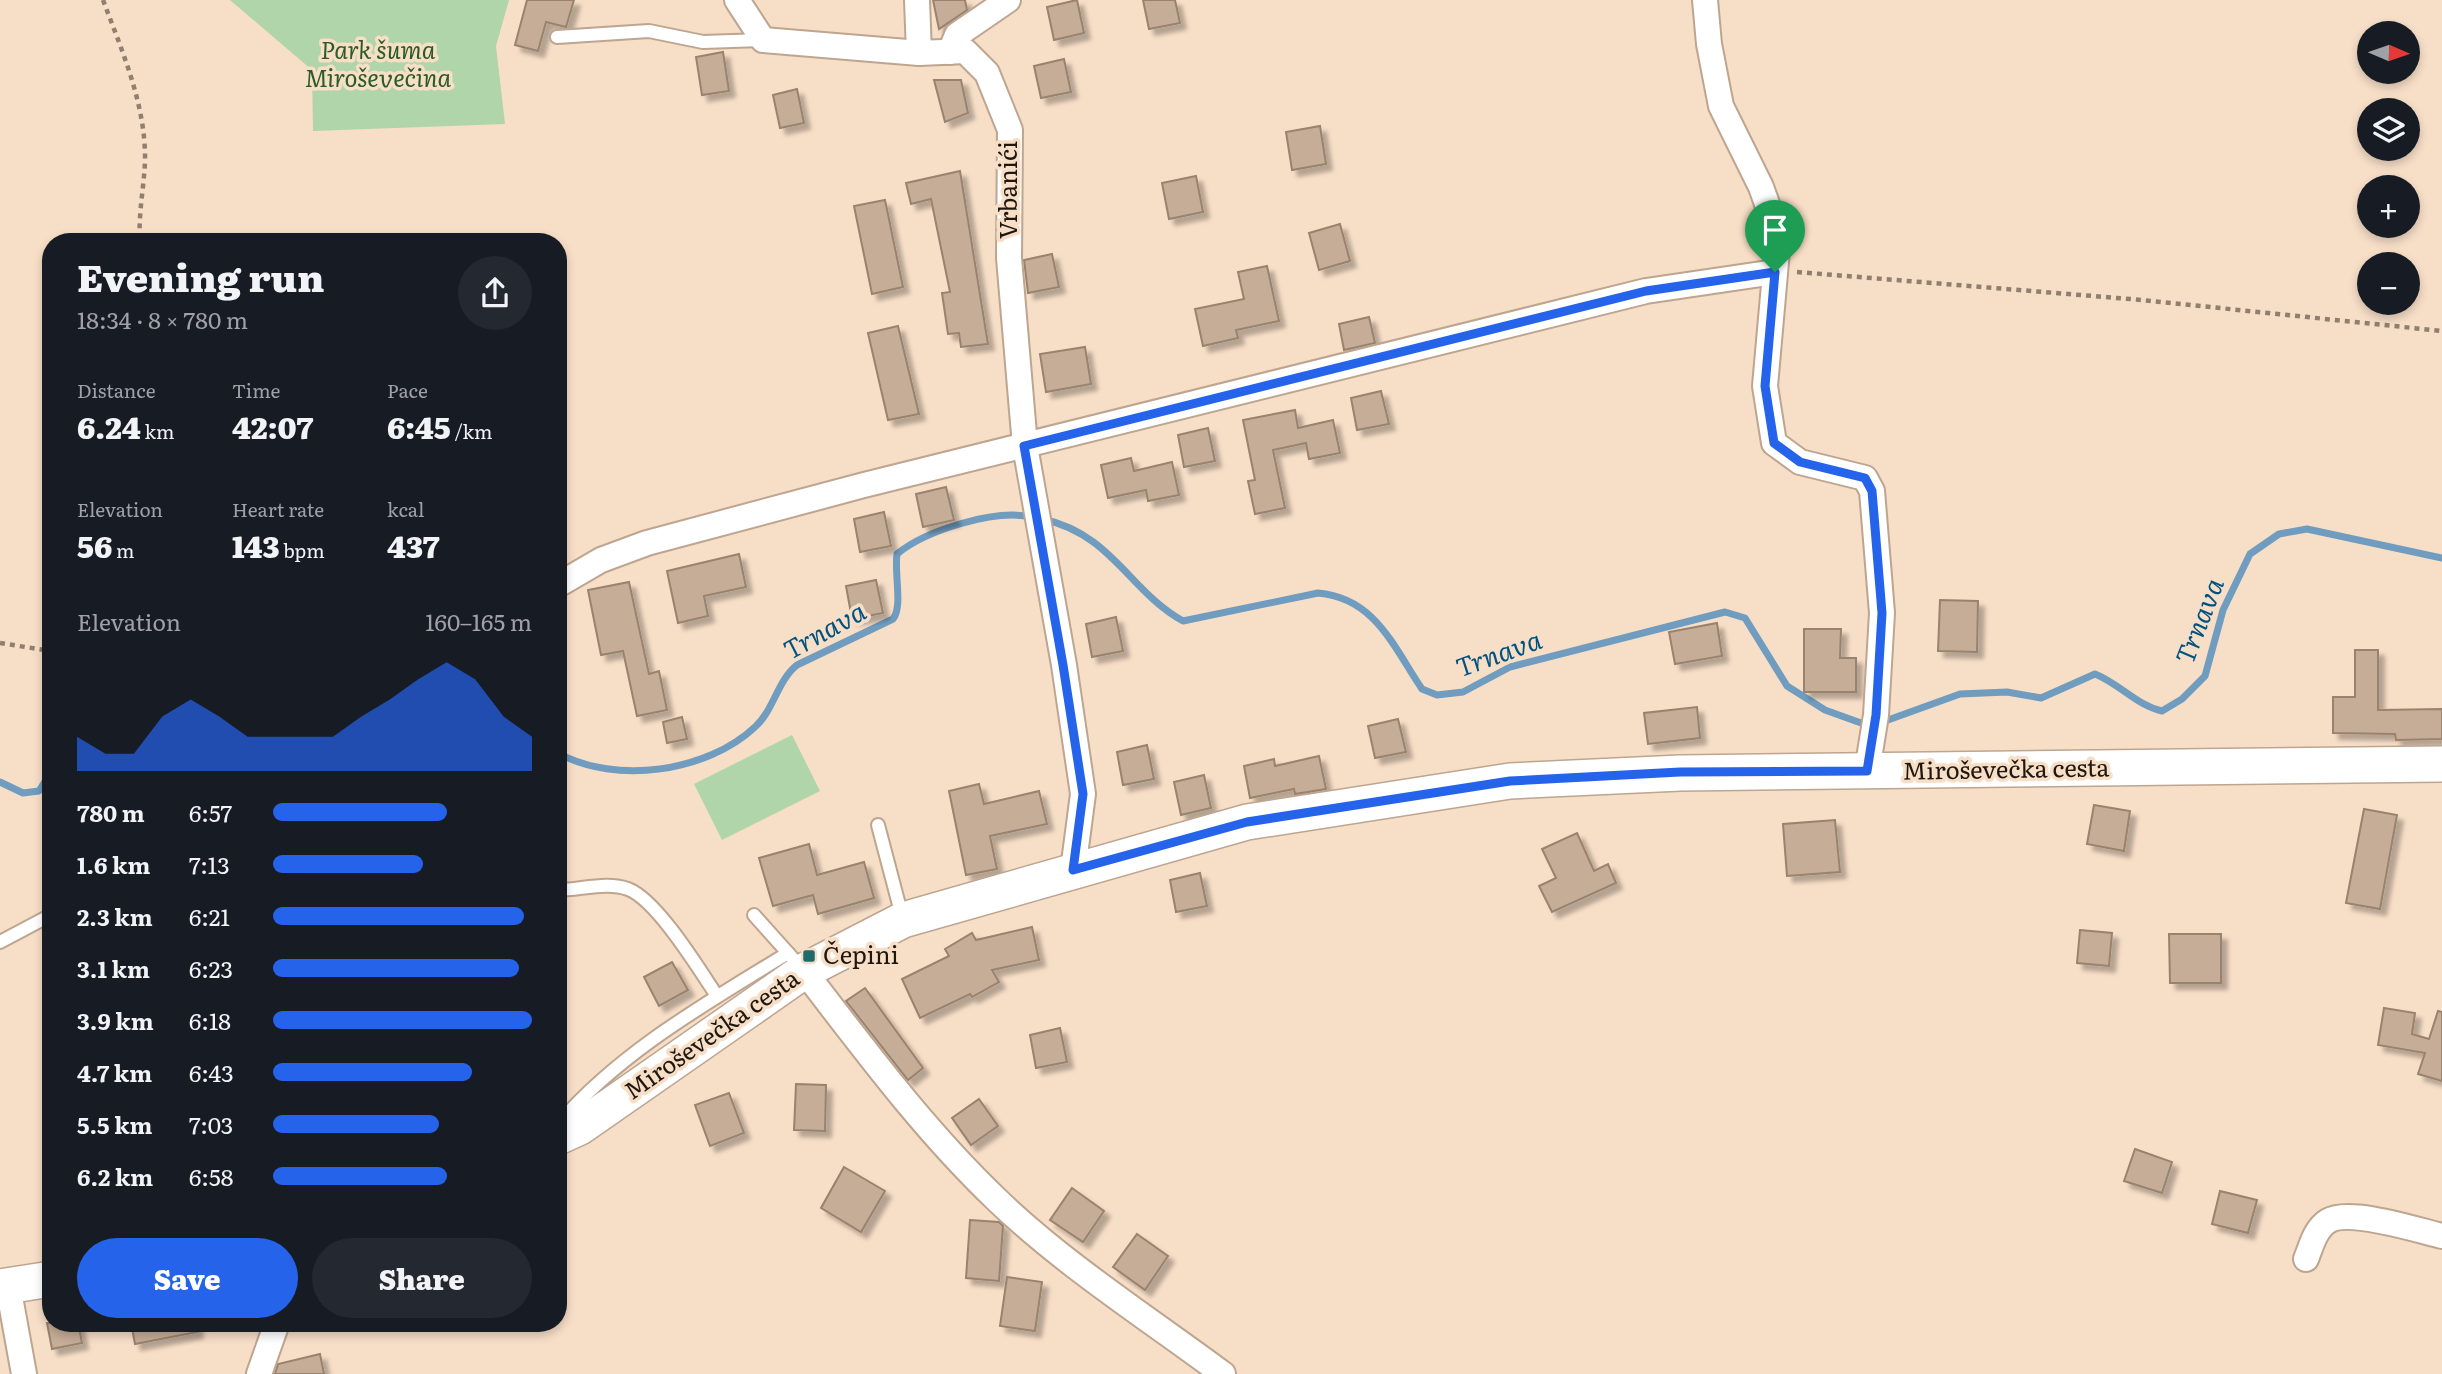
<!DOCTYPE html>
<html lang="en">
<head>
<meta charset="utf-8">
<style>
  :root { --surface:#171b24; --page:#242831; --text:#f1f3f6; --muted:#9ea1a6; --accent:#2563eb }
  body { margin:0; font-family:Literata,serif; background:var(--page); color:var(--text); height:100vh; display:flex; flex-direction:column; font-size:26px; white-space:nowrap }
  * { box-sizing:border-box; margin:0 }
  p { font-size:23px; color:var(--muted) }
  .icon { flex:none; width:38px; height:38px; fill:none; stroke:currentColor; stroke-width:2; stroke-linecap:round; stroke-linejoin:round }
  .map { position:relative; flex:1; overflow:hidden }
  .details { position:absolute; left:42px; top:233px; width:525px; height:1099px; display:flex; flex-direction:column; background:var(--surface); border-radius:28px; box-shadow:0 4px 10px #0003 }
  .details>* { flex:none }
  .needle { width:46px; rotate:92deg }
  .controls { position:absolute; left:2357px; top:21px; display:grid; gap:14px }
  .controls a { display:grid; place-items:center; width:63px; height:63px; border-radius:50%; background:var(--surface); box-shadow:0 4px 10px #0003; font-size:35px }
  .pin { position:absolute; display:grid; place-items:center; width:60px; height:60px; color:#fff; margin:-72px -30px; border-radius:50% 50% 50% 0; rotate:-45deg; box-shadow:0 0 7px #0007 }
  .pin .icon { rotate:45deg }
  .round { display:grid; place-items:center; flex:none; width:74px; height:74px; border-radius:37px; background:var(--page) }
  .summary { display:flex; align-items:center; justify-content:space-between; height:119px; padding:0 35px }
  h1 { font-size:38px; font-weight:800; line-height:52px }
  .metrics { display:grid; grid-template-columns:repeat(3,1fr); gap:10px; height:119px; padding:7px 35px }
  .metrics div { display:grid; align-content:center }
  .metrics b { font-size:30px; font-weight:800 }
  .metrics small { font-size:19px; font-weight:400 }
  .metrics p { font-size:19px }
  .chart { height:196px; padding:14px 35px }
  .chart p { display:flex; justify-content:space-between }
  .chart svg { width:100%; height:126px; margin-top:7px; fill:var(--accent); opacity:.7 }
  .cta { display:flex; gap:14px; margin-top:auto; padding:14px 35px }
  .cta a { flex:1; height:80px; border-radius:42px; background:var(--accent); color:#fff; font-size:28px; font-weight:800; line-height:80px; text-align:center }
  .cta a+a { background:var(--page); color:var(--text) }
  ul { padding:0 35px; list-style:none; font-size:23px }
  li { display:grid; grid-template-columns:112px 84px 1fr; align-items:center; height:52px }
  li i { height:18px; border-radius:9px; background:var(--accent) }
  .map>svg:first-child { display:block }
</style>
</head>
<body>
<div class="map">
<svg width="2442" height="1374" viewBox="0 0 2442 1374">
  <defs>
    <filter id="shadow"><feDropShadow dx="6" dy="6" stdDeviation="2" flood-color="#0004"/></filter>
  </defs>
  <rect width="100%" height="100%" fill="#f7dec7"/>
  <g fill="#b0d5ab">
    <polygon points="230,0 509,0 496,46 505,124 313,131 312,70"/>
    <polygon points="792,735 820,791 722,840 694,784"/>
  </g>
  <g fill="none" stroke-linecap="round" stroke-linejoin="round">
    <g stroke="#6f9cbf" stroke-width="7">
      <path d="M1043,519C1113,535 1129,591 1183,621L1318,593C1375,598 1393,646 1422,689L1437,695L1463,692L1510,667L1725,612L1745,618L1787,686L1825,710L1861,723L1888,720L1960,694L2007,692L2041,698L2095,674C2120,684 2136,705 2162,711L2182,699L2205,676L2223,610L2250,554L2279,534L2307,529L2442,558"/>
      <path d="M558,753C616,785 707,772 755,727C774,710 777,681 797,665L893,619C903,607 894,573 897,554C926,530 995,509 1031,517"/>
      <polyline points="0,782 23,793 39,791 49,775 51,756"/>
    </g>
  </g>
  <g fill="#c5ad97" stroke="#99836e" stroke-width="2" filter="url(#shadow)">
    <polygon points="527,0 574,0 566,27 546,22 538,51 515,45"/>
    <polygon points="933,0 965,0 967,10 939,29"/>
    <polygon points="1077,0 1084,33 1054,40 1047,7"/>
    <polygon points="1143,0 1175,0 1180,23 1149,29"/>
    <polygon points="723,52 729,91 702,95 696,57"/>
    <polygon points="1064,59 1071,92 1041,98 1034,66"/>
    <polygon points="934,80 961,80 968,113 945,122"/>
    <polygon points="797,89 804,123 780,128 773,95"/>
    <polygon points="1320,126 1326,164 1292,170 1286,132"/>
    <polygon points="960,171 988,344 961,347 959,333 948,334 942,293 950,292 931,199 911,204 906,183"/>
    <polygon points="1196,176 1203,212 1169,219 1162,183"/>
    <polygon points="885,200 903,287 872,294 854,206"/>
    <polygon points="1340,224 1350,261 1319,270 1309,233"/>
    <polygon points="1052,254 1059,287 1028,293 1024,260"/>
    <polygon points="1267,266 1279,321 1236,330 1238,338 1203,346 1195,309 1244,299 1238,272"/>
    <polygon points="1369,317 1375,343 1344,350 1339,324"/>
    <polygon points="898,326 919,414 888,420 868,333"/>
    <polygon points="1085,347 1091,384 1046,392 1040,354"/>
    <polygon points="1381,391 1389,424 1357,430 1351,398"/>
    <polygon points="1295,410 1298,428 1333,420 1340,453 1309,459 1306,443 1273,450 1285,508 1255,514 1248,481 1255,480 1243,420"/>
    <polygon points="1208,428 1215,461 1184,467 1178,435"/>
    <polygon points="1131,458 1134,471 1172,462 1179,495 1148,501 1146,490 1108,498 1101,465"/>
    <polygon points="946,487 954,520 923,527 916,494"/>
    <polygon points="884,512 891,546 860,552 854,519"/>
    <polygon points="739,554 746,587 704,596 708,616 678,623 667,571"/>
    <polygon points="876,580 883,613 852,619 846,586"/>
    <polygon points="629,582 649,674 659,671 667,710 637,716 623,651 601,655 588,590"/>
    <polygon points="1940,600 1978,601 1977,652 1938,651"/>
    <polygon points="1116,617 1123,651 1092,657 1086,624"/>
    <polygon points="1717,623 1722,656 1675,664 1669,632"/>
    <polygon points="1804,629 1841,629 1840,658 1856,658 1856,692 1804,692"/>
    <polygon points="2355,650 2378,650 2378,710 2442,709 2442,739 2396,740 2395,734 2333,733 2333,697 2355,697"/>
    <polygon points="1697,707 1700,738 1648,744 1644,713"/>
    <polygon points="682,717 687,739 667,743 663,722"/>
    <polygon points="1398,719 1406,752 1375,758 1368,726"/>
    <polygon points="1147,745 1154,779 1123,785 1117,752"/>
    <polygon points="1319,756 1326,789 1295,794 1294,789 1250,798 1244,766 1274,759 1275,766"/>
    <polygon points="1204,775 1211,808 1181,815 1174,782"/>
    <polygon points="979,784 984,804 1039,791 1047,824 990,836 997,869 966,875 949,791"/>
    <polygon points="2094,805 2130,811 2124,851 2087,844"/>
    <polygon points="2364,809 2397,815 2380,909 2346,903"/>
    <polygon points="1835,820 1840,872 1787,876 1783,824"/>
    <polygon points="1577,833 1594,871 1608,864 1616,883 1552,912 1539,886 1556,878 1542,849"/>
    <polygon points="809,844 817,875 864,862 874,898 818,914 813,895 773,906 759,858"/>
    <polygon points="1200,873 1207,906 1176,912 1170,880"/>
    <polygon points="1032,927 1039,960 992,970 999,982 972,997 970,994 920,1018 902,979 949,956 945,949 972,933 976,940"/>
    <polygon points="2080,930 2112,933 2109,966 2077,963"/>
    <polygon points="2169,934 2221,934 2221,983 2170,983"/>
    <polygon points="672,962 688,990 659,1006 644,977"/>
    <polygon points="865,988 923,1068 908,1080 846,1001"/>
    <polygon points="2384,1008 2415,1013 2412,1034 2429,1039 2438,1011 2442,1012 2442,1081 2418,1074 2425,1053 2378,1045"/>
    <polygon points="1060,1028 1067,1062 1036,1068 1030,1035"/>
    <polygon points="796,1084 826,1085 825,1131 794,1130"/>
    <polygon points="729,1093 744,1133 710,1146 695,1105"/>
    <polygon points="979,1099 998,1126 971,1145 952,1118"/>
    <polygon points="2135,1149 2172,1162 2162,1193 2124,1181"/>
    <polygon points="844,1167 885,1191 861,1232 821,1208"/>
    <polygon points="1072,1188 1104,1211 1083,1242 1050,1220"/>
    <polygon points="2220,1191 2257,1200 2248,1233 2212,1224"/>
    <polygon points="970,1220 999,1222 1003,1226 999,1281 966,1278"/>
    <polygon points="1137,1234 1168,1256 1145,1290 1113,1267"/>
    <polygon points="1007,1277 1042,1282 1035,1331 1000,1326"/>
    <polygon points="47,1323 78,1323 82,1343 52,1349"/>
    <polygon points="131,1323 196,1323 197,1332 135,1344"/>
    <polygon points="320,1354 324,1374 275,1374 278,1364"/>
  </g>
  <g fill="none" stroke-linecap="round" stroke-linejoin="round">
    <defs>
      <g id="service">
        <polyline points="557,37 649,31 703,42 762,40"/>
        <polyline points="878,825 903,920"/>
        <path d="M558,890C580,890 607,881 628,889C657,900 699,969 717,996"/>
        <polyline points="754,915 788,953"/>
        <polyline points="0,942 51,915"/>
        <path d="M558,1124C621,1051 707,1003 788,953L801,968"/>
      </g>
      <g id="minor">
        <polyline points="737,0 763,40 919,53 965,51 987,73 1010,130 1009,258 1025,446 1064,665 1083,794 1073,870"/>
        <polyline points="917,0 919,53"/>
        <polyline points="1705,0 1709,44 1721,106 1761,187 1775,226 1777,251 1765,386 1774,443 1800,462 1865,478 1872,491 1882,613 1876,715 1867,771"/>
        <polyline points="950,52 957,35 1008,0"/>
        <polyline points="558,585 601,560 647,543 864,485 1646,291 1775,272"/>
        <path d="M804,971C865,1050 923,1129 996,1199C1062,1263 1149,1319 1223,1374"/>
        <path d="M2306,1259C2311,1247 2315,1229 2328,1221C2349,1208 2417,1230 2442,1236"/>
        <polyline points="8,1286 24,1374"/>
        <polyline points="259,1374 277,1323"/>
      </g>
      <g id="secondary">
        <polyline points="558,1137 580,1127 804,971 903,920 1247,822 1510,781 1680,773 2442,764"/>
        <polyline points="0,1287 51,1279"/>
      </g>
    </defs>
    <use href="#service" stroke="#bda590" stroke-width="16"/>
    <use href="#minor" stroke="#bda590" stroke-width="28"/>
    <use href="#secondary" stroke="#bda590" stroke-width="38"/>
    <g stroke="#907f6f" stroke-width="4.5" stroke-dasharray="5 5" stroke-linecap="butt">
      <path d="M103,0C122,51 146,105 145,161C144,188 138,214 140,242"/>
      <polyline points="1797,272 2142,300 2442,331"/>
      <polyline points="0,643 51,651"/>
    </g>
    <use href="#service" stroke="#fff" stroke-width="12"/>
    <use href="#minor" stroke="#fff" stroke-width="24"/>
    <use href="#secondary" stroke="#fff" stroke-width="35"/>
  </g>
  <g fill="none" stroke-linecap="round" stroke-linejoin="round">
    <defs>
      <polygon id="route" points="1775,272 1765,386 1774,443 1800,462 1865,478 1872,491 1882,613 1876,715 1867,771 1680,772 1510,781 1247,822 1073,870 1083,794 1063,665 1024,446 1646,291"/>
    </defs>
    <use href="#route" stroke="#fff" stroke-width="14"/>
    <use href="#route" stroke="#2563eb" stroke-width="9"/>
  </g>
  <rect fill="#1f6b6c" stroke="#f7dec7" stroke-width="2.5" x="802" y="949" width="14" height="14" rx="3.5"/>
  <g text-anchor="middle" stroke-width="7" stroke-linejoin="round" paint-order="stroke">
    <g font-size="24" font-style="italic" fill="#2a5c25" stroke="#f7dec7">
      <text x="378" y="59">Park šuma<tspan x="378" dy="28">Miroševečina</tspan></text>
    </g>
    <g font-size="24" fill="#1f170e" stroke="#f7dec7">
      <text transform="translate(1009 190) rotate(-90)" y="8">Vrbanići</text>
      <text transform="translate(2006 770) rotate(-1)" y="8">Miroševečka cesta</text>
      <text transform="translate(712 1035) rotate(-35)" y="8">Miroševečka cesta</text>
    </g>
    <g font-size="24" fill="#1f170e" stroke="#f7dec7" text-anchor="start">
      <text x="823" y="964">Čepini</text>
    </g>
    <g font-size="26" font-style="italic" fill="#005280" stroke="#f7dec7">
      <text transform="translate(2200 621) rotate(-69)" y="9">Trnava</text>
      <text transform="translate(825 631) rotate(-29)" y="9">Trnava</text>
      <text transform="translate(1499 654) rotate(-20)" y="9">Trnava</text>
    </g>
  </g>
</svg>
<div class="controls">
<a><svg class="needle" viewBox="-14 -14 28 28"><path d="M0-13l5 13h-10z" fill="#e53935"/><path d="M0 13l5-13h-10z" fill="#9ea1a6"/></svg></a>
<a><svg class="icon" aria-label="layers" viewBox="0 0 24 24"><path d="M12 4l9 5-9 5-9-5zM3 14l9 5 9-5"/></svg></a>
<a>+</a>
<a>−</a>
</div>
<div class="pin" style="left:1775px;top:272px;background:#1e9e55"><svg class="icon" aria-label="arrive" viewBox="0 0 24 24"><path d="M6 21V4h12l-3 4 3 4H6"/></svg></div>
<section class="details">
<div class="summary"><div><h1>Evening run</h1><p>18:34 · 8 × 780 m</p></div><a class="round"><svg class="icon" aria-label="share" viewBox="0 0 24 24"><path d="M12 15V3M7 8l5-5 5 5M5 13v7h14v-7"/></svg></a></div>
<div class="metrics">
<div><p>Distance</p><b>6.24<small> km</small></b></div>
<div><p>Time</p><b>42:07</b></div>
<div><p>Pace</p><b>6:45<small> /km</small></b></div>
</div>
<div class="metrics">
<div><p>Elevation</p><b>56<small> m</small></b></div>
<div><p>Heart rate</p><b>143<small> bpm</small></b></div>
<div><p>kcal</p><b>437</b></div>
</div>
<div class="chart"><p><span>Elevation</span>160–165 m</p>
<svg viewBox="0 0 160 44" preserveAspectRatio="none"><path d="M0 44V32L10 38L20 38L30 25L40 19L50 25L60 32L70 32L80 32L90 32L100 25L110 19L120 12L130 6L140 12L150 25L160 32V44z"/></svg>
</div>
<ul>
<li><b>780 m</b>6:57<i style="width:67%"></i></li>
<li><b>1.6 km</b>7:13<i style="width:58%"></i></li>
<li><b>2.3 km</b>6:21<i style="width:97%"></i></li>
<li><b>3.1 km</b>6:23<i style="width:95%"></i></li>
<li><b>3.9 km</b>6:18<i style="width:100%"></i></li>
<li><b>4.7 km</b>6:43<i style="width:77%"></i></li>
<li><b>5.5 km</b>7:03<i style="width:64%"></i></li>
<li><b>6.2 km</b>6:58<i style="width:67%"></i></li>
</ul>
<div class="cta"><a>Save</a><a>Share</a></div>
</section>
</div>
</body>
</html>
